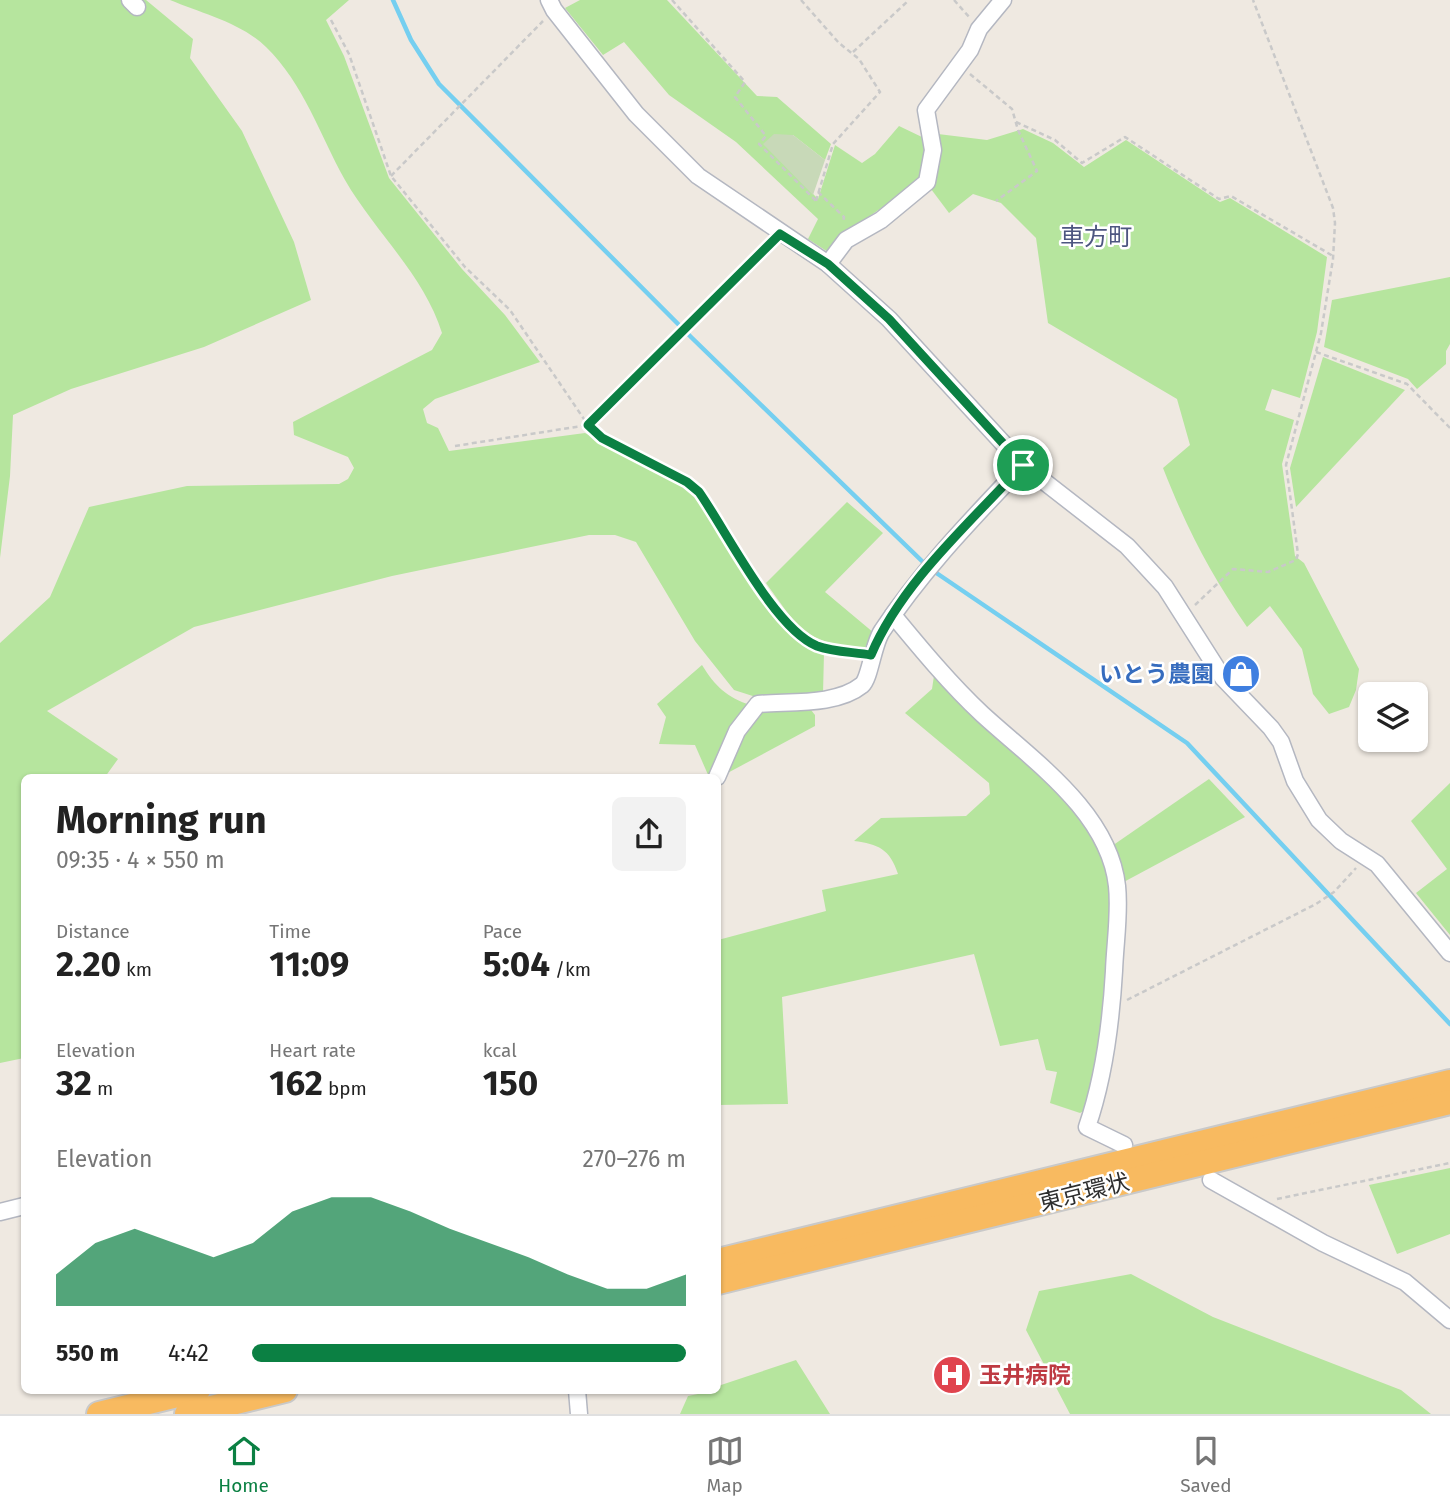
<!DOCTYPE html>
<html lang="en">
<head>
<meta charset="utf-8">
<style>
  :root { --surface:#fff; --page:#f2f2f2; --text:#222; --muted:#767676; --line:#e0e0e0; --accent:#0b8043 }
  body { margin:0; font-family:"Fira Sans","Noto Sans JP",sans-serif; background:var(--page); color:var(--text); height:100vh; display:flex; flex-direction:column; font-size:26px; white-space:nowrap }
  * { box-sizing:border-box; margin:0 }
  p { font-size:23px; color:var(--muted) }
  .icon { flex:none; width:38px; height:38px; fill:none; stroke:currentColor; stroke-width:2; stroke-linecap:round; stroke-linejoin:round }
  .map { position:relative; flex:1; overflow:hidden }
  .side { position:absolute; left:21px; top:774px; width:700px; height:620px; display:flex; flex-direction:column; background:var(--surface); border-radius:10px; box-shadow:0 2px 5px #0004 }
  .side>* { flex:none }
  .buttons { position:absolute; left:1358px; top:682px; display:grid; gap:14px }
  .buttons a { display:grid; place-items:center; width:70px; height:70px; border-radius:10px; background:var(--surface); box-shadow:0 2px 5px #0004; font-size:35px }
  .pin { position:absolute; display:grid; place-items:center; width:60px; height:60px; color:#fff; margin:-30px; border:4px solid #fff; border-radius:50%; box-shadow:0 2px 7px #0007 }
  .round { display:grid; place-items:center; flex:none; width:74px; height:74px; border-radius:10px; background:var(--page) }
  .overview { display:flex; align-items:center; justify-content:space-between; height:119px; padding:0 35px }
  h1 { font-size:38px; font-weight:700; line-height:52px }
  .figures { display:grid; grid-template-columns:repeat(3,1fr); gap:10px; height:119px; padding:7px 35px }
  .figures div { display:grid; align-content:center }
  .figures b { font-size:35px; font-weight:700 }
  .figures small { font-size:19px; font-weight:400 }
  .figures p { font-size:19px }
  .chart { height:196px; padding:14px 35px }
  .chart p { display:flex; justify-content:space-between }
  .chart svg { width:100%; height:126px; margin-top:7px; fill:var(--accent); opacity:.7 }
  ul { padding:0 35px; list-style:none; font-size:23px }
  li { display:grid; grid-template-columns:112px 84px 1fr; align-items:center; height:52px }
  li i { height:18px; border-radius:9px; background:var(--accent) }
  .dock { display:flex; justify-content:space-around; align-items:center; height:98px; border-top:2px solid var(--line); background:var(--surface); font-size:19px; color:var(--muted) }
  .dock a { display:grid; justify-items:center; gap:4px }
  .dock .on { color:var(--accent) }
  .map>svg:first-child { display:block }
</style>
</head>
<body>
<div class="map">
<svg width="1450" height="1414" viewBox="0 0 1450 1414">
  <rect width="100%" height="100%" fill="#efe9e1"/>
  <g fill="#b6e59e">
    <polygon points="0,0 146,0 193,39 190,58 242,131 294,242 311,300 204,347 71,389 13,415 10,476 0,558"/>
    <path d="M170,0H349L326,20L344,56L389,178L462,269L505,315L540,362L435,399L423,409L427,423L438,428L449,451L585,433L685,485L696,494L785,626L798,640L824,653L823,694L759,698L734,690L695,641L636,542L615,535H589L392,576L194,627L47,711L118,759L105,777H24V1058L0,1063V643L50,597L89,507L187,486L339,484L348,479L354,468L348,457L294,435L293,422L432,350L442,333C424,275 375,232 345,180C320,135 304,84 266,47C242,23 201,13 170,0Z"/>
    <polygon points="580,0 667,0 757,96 777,97 831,144 825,160 793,135 764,144 818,199 835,145 862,163 875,154 899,126 924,138 928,152 920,181 844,234 828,252 808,239 818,219 736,142 669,95 624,42 603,55 565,8"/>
    <path d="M1023,129L1053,143L1084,167L1126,140L1220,202L1230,198L1327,257L1317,332L1300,398L1272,389L1265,410L1294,420L1282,464L1295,556L1304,563L1359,669L1356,690L1349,707L1329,714L1313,694L1302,649L1270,606L1247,627C1210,573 1187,529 1163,468L1190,445L1177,399L1048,323L1036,238L1001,203L973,194L949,213L931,189L940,156L938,134L987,140Z"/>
    <polygon points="1450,277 1450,344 1446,351 1446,364 1417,389 1408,379 1324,347 1332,300"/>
    <polygon points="1323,357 1405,390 1296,507 1290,468"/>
    <path d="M847,502L883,533L825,592L874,633L863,651C800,637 803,634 766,583Z"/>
    <path d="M702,665C715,686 727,698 751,705L709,777L695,745L659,744L666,717L657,704Z"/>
    <path d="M935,669L1055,783L1103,851L1114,887L1107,1000L1087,1109L1080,1113L1050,1103L1057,1072L1046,1070L1038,1039L1000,1046L974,954L782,997L788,1104L718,1105V940L826,911L822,890L898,874C890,849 878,844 854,841L881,818L966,816L990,794L989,783L905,713L932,689Z"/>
    <polygon points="807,705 815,715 815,726 722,776 743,732 762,708"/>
    <polygon points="1209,779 1245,817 1120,884 1109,848"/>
    <polygon points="1450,783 1450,935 1416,893 1447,869 1411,821"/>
    <polygon points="1450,1168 1450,1234 1397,1254 1369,1185"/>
    <polygon points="1131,1274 1213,1317 1401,1390 1431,1414 1070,1414 1026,1330 1039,1291"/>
    <polygon points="796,1360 830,1414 680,1414 688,1396 718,1390 718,1386"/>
  </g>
  <polygon fill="#c8d9b8" points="774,134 793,135 825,160 813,195 763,144"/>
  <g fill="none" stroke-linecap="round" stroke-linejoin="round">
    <g stroke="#75cff0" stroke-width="4.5">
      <polyline points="393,0 411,40 439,84 692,338 925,564"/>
      <polyline points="932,570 1187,743 1450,1024"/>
    </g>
    <defs>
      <g id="minor">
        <polyline points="130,0 137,7"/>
        <polyline points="549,0 554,10 636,114 698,176 828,264 889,319 1023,465 1127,546 1165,587 1223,678 1271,728 1281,742 1295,781 1319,820 1341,841 1377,864 1450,953"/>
        <polyline points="828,264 846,240 881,220 927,182 933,150 926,110 970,50 979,29 1003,0"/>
        <path d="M893,615C921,649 950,684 982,714C1032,760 1109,812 1117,886C1120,913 1115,943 1114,971C1111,1023 1104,1078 1087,1127L1124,1145"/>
        <path d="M717,777L737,731L758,704C789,701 836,706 862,685C870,678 873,644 882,631C922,570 973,518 1023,465"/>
        <polyline points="1211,1180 1323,1243 1405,1282 1450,1320"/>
        <polyline points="0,1212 24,1206"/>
        <polyline points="577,1390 579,1414"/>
      </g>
      <g id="trunk">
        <polyline points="718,1261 1450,1082"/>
        <polyline points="718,1282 1450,1102"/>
        <polyline points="99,1414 198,1390"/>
        <polyline points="187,1414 285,1390"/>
      </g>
    </defs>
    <use href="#minor" stroke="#b4b7c1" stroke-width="19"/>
    <use href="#trunk" stroke="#c9c9c9" stroke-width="28"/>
    <g stroke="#c9c9c9" stroke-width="2.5" stroke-dasharray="5 3.5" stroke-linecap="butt">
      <polyline points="672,0 745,82 735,97 766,136 759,144 816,201"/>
      <polyline points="801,0 839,43 859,59 880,92 833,144 816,201"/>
      <polyline points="954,0 970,18"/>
      <path d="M331,20L349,54L391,176L465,267L510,310L588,425L602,438L687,482L699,492C724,528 770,615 802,637C819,649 839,650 858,653"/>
      <polyline points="853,52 909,0"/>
      <polyline points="970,74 1012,109 1018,130 1037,171 996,201"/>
      <polyline points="1016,122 1055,140 1082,163 1125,137 1219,199 1231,196 1333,256"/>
      <polyline points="391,176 543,21"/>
      <polyline points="818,192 844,217 843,223"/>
      <polyline points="1316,352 1407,384 1450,428"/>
      <polyline points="455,446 588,425 771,243"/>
      <polyline points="1195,605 1233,569 1268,572 1296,560 1298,554 1286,465 1321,333 1333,259 1335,223 1333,208 1253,0"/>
      <polyline points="1127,1000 1316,904 1334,892 1356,868"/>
      <polyline points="1277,1199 1450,1163"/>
    </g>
    <use href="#minor" stroke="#fff" stroke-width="16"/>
    <use href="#trunk" stroke="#f8ba60" stroke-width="24"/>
  </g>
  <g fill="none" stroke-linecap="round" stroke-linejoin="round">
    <defs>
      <path id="route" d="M780,234L828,264L889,319L1023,465C970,523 902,582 871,655C854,652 833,652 817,646C774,628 727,532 699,492L687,482L602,438L588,425Z"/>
    </defs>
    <use href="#route" stroke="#fff" stroke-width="14"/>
    <use href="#route" stroke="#0b8043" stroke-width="9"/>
  </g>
  <defs>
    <symbol id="shop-disc" viewBox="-11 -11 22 22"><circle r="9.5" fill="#3f7fe0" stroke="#fff"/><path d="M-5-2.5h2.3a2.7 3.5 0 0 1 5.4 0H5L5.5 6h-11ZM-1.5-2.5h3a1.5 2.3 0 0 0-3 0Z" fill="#fff"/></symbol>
    <symbol id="hospital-disc" viewBox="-11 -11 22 22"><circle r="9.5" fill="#e0444e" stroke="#fff"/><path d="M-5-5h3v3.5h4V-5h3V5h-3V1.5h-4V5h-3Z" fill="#fff"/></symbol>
  </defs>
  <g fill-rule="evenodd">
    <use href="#shop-disc" x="1219" y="652" width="44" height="44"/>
    <use href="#hospital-disc" x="930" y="1353" width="44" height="44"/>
  </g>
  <g text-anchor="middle" stroke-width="5" stroke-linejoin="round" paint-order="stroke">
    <g font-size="23" font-weight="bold" fill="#366cbe" stroke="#fff" text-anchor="end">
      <text x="1214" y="682">いとう農園</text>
    </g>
    <g font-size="23" fill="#2e2e2e" stroke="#fff">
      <text transform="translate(1084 1192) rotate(-14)" y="8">東京環状</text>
    </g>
    <g font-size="23" font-weight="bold" fill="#be3a42" stroke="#fff" text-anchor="start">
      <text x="979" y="1383">玉井病院</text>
    </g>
    <g font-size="24" fill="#4d5680" stroke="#fff">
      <text x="1096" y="245">車方町</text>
    </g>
  </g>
</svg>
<div class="buttons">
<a><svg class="icon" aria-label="layers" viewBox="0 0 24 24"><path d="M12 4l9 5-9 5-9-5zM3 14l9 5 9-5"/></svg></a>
</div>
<div class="pin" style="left:1023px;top:465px;background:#1e9e55"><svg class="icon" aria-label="arrive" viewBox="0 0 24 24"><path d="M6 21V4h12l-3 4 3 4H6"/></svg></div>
<section class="side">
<div class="overview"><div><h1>Morning run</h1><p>09:35 · 4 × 550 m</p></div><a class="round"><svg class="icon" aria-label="share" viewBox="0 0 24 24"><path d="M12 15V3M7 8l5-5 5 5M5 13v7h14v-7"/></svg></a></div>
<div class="figures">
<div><p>Distance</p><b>2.20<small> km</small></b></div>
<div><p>Time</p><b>11:09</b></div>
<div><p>Pace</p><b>5:04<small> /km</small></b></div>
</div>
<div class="figures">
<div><p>Elevation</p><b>32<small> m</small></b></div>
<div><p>Heart rate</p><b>162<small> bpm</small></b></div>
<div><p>kcal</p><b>150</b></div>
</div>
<div class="chart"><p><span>Elevation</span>270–276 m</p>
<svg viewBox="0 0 160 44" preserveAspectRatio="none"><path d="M0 44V33L10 22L20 17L30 22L40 27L50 22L60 11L70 6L80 6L90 11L100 17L110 22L120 27L130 33L140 38L150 38L160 33V44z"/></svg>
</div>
<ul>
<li><b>550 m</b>4:42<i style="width:100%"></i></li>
</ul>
</section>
</div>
<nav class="dock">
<a class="on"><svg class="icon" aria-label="home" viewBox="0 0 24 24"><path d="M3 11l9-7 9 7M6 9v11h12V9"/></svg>Home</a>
<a><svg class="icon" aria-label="map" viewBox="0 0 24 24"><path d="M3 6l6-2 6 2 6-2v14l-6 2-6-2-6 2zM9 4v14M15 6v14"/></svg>Map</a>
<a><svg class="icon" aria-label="saved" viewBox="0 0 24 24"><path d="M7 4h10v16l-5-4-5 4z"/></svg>Saved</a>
</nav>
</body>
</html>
